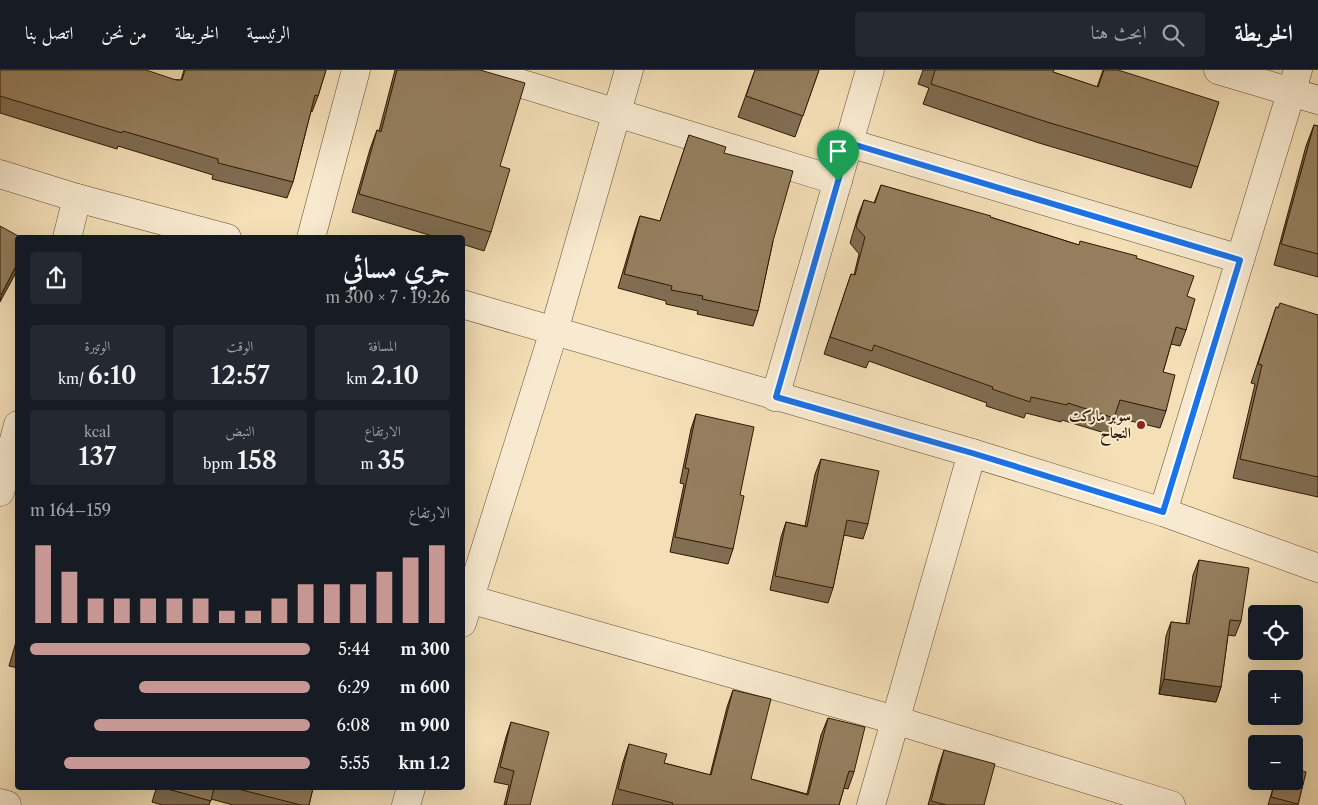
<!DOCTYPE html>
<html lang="ar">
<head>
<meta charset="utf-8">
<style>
  :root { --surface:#171b24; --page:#242831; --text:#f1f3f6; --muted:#9ea1a6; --line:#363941; --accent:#c59692 }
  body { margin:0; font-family:"Libre Caslon Text",Amiri,serif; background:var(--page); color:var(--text); direction:rtl; height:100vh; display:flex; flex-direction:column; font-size:19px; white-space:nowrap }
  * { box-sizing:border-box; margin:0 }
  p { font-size:16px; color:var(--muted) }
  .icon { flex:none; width:28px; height:28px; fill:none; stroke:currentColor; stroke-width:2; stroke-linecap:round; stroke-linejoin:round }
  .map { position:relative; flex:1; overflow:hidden; direction:ltr }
  .details { position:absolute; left:15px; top:165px; width:450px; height:555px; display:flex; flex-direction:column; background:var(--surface); border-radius:5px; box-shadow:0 5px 20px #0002; direction:rtl }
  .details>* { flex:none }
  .buttons { position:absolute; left:1248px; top:535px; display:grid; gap:10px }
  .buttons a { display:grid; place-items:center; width:55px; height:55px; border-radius:5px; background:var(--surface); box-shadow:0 5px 20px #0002; font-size:25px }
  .pin { position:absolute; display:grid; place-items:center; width:42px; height:42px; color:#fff; margin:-51px -21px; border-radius:50% 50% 50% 0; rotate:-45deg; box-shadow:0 0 5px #0007 }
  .pin .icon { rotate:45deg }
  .round { display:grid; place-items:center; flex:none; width:52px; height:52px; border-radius:5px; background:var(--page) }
  .overview { display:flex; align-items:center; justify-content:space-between; height:85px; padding:0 15px }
  h1 { font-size:28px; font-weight:600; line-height:38px }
  .figures { display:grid; grid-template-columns:repeat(3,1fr); gap:8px; height:85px; padding:5px 15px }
  .figures div { display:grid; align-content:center; border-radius:5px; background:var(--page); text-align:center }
  .figures b { font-size:25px; font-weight:600 }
  .figures small { font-size:14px; font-weight:400 }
  .figures p { font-size:14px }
  .chart { height:140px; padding:10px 15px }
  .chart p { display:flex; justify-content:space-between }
  .chart svg { width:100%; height:90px; margin-top:5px; stroke:var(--accent); stroke-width:6 }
  ul { padding:0 15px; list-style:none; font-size:16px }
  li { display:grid; grid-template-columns:80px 60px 1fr; align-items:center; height:38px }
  li i { height:12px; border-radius:6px; background:var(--accent) }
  header { display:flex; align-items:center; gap:30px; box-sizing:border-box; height:70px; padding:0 25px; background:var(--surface); border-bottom:1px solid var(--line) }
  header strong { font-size:24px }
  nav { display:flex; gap:28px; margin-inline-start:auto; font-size:18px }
  .search { width:350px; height:45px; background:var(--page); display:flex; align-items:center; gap:12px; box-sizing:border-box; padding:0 18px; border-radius:5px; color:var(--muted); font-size:19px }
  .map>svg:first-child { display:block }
</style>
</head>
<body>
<header>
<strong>الخريطة</strong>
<div class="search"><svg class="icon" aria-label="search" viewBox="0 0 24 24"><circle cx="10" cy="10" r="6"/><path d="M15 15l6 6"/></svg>ابحث هنا</div>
<nav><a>الرئيسية</a><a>الخريطة</a><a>من نحن</a><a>اتصل بنا</a></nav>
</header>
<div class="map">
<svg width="1318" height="735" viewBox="0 0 1318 735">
  <rect width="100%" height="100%" fill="#f4dfb7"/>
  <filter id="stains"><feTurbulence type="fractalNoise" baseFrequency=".004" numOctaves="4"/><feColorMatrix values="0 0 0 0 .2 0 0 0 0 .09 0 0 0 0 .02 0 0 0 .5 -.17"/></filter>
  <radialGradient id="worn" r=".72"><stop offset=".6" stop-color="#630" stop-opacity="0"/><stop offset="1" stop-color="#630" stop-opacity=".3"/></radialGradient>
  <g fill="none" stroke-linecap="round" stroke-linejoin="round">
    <defs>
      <g id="minor">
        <polyline points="477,0 838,111"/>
        <polyline points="1218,0 1318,30"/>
        <polyline points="849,73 1240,189"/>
        <polyline points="67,168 77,128"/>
        <polyline points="311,168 356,0"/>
        <polyline points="775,327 870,0"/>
        <polyline points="0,422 18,355"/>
        <polyline points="1163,442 1298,0"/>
        <polyline points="462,527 895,650 1171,735"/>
        <polyline points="462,553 554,261 629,0"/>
        <polyline points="0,733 7,735"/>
        <polyline points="406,735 411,718"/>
        <polyline points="871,735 972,383"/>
      </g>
      <g id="tertiary">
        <polyline points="0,104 77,128 227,168"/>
        <polyline points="462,234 972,383 1163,442 1318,498"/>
      </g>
    </defs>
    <use href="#minor" stroke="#604a2e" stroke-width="29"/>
    <use href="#tertiary" stroke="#604a2e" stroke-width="29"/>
    <use href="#minor" stroke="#f8ead0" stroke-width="28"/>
    <use href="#tertiary" stroke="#f8ead0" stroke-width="28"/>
  </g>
  <g fill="#806d52" stroke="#2f1800">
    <polygon points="0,0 181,10 184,0 326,0 318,26 312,42 311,41 293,112 287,128 212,109 213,105 118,76 117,79 0,43"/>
    <polygon points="395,0 480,0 500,96 491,162 484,181 462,174 462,168 439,168 352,142 370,79 377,60 379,61"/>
    <polygon points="755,0 819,0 795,67 738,47"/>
    <polygon points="923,0 1054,0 1053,2 1097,17 1103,0 1198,97 1191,118 1039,73 923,34 929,18 918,14"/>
    <polygon points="1314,55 1318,56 1318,207 1274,195 1306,76"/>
    <polygon points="689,65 724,83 773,171 758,241 753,256 697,244 698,241 666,234 666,231 618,218 635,161 640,146 660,151"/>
    <polygon points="881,115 990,147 1079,175 1136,188 1187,226 1186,260 1180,276 1171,274 1163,302 1166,341 1160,358 1114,347 1108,364 1062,350 1061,352 1026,343 1024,348 986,336 987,333 869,291 866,298 824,284 851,204 854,205 859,184 850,173 858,146 864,130 874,133"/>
    <polygon points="1276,237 1318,245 1318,427 1233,408 1255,314 1251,313"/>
    <polygon points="696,344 740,425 733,479 728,494 670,482 684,414 680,413 691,359"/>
    <polygon points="821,389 868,454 863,469 844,465 833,518 828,533 770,520 781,467 786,452 805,456 815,404"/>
    <polygon points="1199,490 1241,551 1235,566 1228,565 1221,617 1216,632 1159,624 1166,566 1171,552 1186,554 1193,505"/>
    <polygon points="18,565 18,598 9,596"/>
    <polygon points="733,620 751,709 807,724 821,665 828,648 854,702 848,719 844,718 839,735 612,735 623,692 629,674 664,693 710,705 727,637"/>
    <polygon points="511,652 530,735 504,735 509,715 494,712 506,667"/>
    <polygon points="944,680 984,735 928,735 939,695"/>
    <polygon points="1306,702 1298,735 1268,735 1275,711 1294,711"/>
    <polygon points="149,718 313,718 309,735 233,735 211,729 209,735 162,735 152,732 156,719"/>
  </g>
  <g fill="#685942" stroke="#2f1800">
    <polygon points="18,192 18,199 0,232 1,225"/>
    <polygon points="1164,609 1221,617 1216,632 1159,624"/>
  </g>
  <g fill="#957f5f" stroke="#2f1800">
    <polygon points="0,0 146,0 176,10 182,10 185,0 326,0 318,26 315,25 293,112 218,93 218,89 123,61 122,63 0,26"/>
    <polygon points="397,0 480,0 525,13 500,96 510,99 491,162 359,124 377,60 381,62"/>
    <polygon points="755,0 819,0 803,46 746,26"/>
    <polygon points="935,0 1054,0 1053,2 1098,17 1104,0 1118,0 1219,32 1198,97 1047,52 931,14"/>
    <polygon points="1314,55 1318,56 1318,184 1281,174"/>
    <polygon points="689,65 726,77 724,83 793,101 773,171 758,241 702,229 703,226 671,220 672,216 624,204 640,146 660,151"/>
    <polygon points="881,115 991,146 990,147 1079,175 1080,171 1137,186 1136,188 1194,206 1187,226 1195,229 1186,260 1176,257 1163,302 1175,305 1166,341 1120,330 1114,348 1068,333 1067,335 1031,327 1030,332 992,319 993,317 874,275 872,281 830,267 851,204 855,205 865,167 856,157 864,130 875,133"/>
    <polygon points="0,156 22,168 18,168 18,192 1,225 0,224"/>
    <polygon points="1280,233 1318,245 1318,407 1240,389 1262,295 1258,294 1276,237 1278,238"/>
    <polygon points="696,344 754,357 740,425 744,426 733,479 675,467 689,399 685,398"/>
    <polygon points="821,389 879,401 868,454 847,450 833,518 775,506 786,452 807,457"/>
    <polygon points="1199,490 1249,498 1241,551 1230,550 1221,617 1164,609 1171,552 1189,554"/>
    <polygon points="18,571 18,582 15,581"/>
    <polygon points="733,620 771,629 751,709 808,725 828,648 865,657 854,702 849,701 839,735 672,735 673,733 618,719 629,674 667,684 664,693 711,705"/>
    <polygon points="511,652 549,662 530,735 506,735 514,701 500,697"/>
    <polygon points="944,680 995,694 984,735 947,735 931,731"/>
    <polygon points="1294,698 1306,702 1298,734 1271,727 1275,711 1294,711"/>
    <polygon points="164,718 214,718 211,731"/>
    <polygon points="234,718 313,718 309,735 301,735"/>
  </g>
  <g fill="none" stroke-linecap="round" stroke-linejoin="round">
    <defs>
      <polygon id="route" points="849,73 1240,190 1163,442 972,383 776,327"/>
    </defs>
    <use href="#route" stroke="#fff" stroke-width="10"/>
    <use href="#route" stroke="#1a73e8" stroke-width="6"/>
  </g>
  <circle fill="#8f2418" stroke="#f8ead0" stroke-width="2" cx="1141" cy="355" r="5"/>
  <g text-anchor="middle" stroke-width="4" stroke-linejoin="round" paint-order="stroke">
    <g font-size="15" font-weight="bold" fill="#2f1800" stroke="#f8ead0" text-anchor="end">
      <text x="1131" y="351">سوبر ماركت<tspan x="1131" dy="17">النجاح</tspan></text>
    </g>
  </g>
  <rect width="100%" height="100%" filter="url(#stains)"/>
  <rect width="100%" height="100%" fill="url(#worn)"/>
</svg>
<div class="buttons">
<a><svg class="icon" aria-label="locate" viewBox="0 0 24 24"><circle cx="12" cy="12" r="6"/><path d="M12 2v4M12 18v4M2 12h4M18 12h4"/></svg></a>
<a>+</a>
<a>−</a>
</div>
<div class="pin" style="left:838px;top:111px;background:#1e9e55"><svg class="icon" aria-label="arrive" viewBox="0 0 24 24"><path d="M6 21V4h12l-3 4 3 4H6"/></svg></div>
<section class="details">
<div class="overview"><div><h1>جري مسائي</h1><p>19:26 · 7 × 300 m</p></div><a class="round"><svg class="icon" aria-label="share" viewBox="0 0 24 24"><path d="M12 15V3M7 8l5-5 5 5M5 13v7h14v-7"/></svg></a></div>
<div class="figures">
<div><p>المسافة</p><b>2.10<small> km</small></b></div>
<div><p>الوقت</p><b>12:57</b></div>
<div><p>الوتيرة</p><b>6:10<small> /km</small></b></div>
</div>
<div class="figures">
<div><p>الارتفاع</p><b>35<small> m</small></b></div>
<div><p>النبض</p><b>158<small> bpm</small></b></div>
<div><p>kcal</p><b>137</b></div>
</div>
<div class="chart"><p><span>الارتفاع</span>159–164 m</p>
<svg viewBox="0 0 160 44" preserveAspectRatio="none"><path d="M5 44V6M15 44V19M25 44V32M35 44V32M45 44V32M55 44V32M65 44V32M75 44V38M85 44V38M95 44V32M105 44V25M115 44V25M125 44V25M135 44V19M145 44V12M155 44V6"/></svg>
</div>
<ul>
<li><b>300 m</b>5:44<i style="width:100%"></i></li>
<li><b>600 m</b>6:29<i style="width:61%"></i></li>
<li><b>900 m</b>6:08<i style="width:77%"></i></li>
<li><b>1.2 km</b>5:55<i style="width:88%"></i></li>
</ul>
</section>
</div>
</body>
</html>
